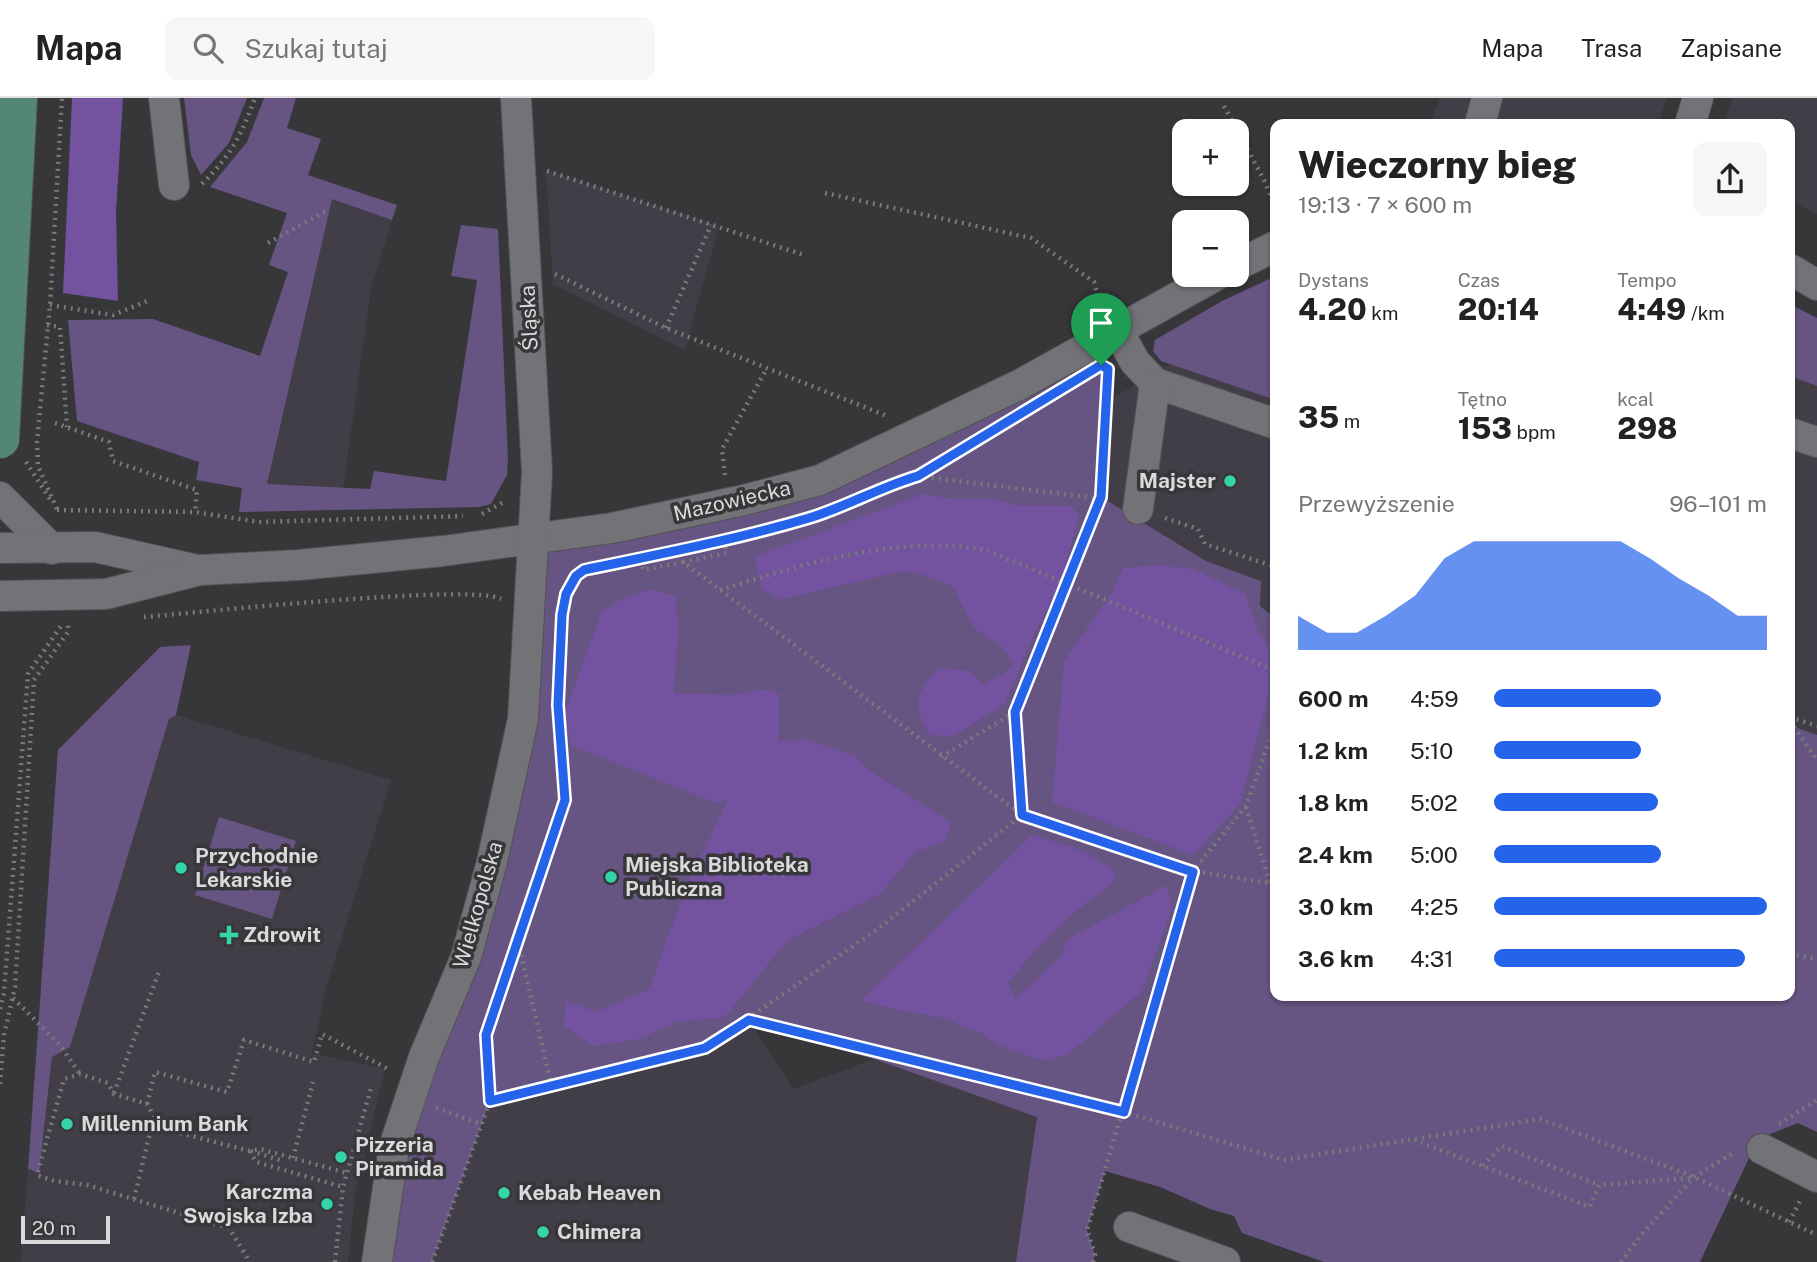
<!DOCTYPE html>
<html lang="pl">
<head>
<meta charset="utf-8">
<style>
  :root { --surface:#fff; --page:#f6f6f6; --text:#222; --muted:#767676; --line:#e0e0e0; --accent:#2563eb }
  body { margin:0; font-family:"Public Sans",sans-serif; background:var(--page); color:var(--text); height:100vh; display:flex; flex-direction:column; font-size:26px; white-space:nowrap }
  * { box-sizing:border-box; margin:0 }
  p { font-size:23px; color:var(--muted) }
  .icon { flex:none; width:38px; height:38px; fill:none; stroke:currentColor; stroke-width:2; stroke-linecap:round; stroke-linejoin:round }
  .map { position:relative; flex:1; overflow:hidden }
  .drawer { position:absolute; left:1270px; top:21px; width:525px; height:882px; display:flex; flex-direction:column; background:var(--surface); border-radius:14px; box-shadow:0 2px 5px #0004 }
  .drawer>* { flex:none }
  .tools { position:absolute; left:1172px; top:21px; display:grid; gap:14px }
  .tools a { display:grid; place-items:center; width:77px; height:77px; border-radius:14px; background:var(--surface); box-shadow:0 2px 5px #0004; font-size:35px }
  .scale { position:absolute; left:21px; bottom:18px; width:89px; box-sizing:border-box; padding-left:7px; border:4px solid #dad9db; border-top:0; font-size:19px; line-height:24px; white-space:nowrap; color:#dad9db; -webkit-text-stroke:5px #373639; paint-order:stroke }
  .pin { position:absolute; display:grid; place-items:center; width:60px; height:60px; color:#fff; margin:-72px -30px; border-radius:50% 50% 50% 0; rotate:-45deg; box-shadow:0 0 7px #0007 }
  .pin .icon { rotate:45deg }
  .round { display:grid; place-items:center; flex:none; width:74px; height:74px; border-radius:14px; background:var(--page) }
  .overview { display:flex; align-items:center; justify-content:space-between; height:119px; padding:0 28px }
  h1 { font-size:38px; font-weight:800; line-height:52px }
  .metrics { display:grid; grid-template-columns:repeat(3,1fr); gap:10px; height:119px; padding:7px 28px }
  .metrics div { display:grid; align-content:center }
  .metrics b { font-size:30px; font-weight:800 }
  .metrics small { font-size:19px; font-weight:400 }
  .metrics p { font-size:19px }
  .chart { height:196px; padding:14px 28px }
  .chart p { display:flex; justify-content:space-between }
  .chart svg { width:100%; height:126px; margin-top:7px; fill:var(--accent); opacity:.7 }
  ul { padding:0 28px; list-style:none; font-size:23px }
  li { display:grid; grid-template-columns:112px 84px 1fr; align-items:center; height:52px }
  li i { height:18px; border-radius:9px; background:var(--accent) }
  header { display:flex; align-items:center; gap:42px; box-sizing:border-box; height:98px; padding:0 35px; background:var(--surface); border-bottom:2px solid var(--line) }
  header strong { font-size:33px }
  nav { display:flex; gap:38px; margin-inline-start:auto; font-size:24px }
  .search { width:490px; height:63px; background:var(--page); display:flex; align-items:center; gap:18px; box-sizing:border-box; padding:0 24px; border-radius:14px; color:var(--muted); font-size:26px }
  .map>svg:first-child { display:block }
</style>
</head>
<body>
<header>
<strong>Mapa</strong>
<div class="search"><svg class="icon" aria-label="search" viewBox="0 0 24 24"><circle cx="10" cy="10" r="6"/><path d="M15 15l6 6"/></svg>Szukaj tutaj</div>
<nav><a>Mapa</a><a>Trasa</a><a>Zapisane</a></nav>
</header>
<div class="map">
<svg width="1817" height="1164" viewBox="0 0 1817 1164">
  <rect width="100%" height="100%" fill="#373639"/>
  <g fill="#413e47">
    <polygon points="1440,0 1667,0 1658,26 1430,26"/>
    <polygon points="1732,0 1817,0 1817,116 1790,102 1790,26 1725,26"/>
    <polygon points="546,72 719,128 685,252 553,186"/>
    <polygon points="332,100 392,122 371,191 343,391 267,386"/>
    <polygon points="1276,207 1276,540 1079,418 1080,320 1242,223"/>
    <polygon points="1790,278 1817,288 1817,637 1790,627"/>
    <polygon points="176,617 391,682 327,887 312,955 385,971 355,1096 348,1164 21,1164 28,1071 39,1074 52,959 86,888 169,621"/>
    <polygon points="749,922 793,991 874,961 1038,1019 1016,1164 432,1164 490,1003 552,990"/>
  </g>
  <g fill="#665482">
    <polygon points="184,0 247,0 229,45 201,77 191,57"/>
    <polygon points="264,0 296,0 287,30 321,41 308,77 397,107 392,122 332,101 267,386 370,391 374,373 446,383 477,182 451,178 461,127 498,131 508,361 507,377 491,406 479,409 239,414 242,390 196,382 199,364 77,323 68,222 153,221 260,258 288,174 269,167 287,115 210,89 247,44"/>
    <polygon points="1276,178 1276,302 1161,263 1153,253 1155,242 1222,203"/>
    <polygon points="1790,206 1817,220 1817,288 1790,278"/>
    <polygon points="1104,240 1101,399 1206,463 1261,483 1260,508 1276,521 1276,898 1790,898 1790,627 1817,637 1817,1034 1798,1025 1758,1041 1700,1164 1324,1164 1242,1135 1234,1118 1210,1111 1160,1089 1105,1073 1087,1132 1095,1157 1093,1164 1016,1164 1037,1019 874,961 745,925 705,950 490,1003 432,1164 377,1164 394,1049 492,764 535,440 744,402"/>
    <polygon points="191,547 176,617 169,621 70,949 52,959 39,1075 28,1071 58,652 160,549"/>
    <polygon points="219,719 296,743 272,821 195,797"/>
  </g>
  <g fill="#73529f">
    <polygon points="72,0 123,0 116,114 118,203 63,195"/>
    <path d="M923,396L952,401H990L1015,407L1071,408L1079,418L1062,480L1028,550L1005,606L953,638L930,637C912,608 914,594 940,570L969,573L984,586L1006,574L1013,564L1000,547L975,531L952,488L919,475L898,474L780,502L763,492L754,459Z"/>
    <polygon points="1156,467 1193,471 1245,496 1259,535 1269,549 1269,595 1240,706 1193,757 1052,704 1064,563 1112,495 1123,470"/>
    <polygon points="649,491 675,498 678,529 674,595 731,597 766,591 779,596 779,644 806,641 855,658 872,674 951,724 945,743 914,755 879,797 788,842 725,919 677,924 639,941 593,948 564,928 565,903 596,914 649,891 687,787 728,702 716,705 571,647 564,616 602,514 620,502"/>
    <path d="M1032,737C1061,746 1096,753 1116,777C1110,794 1098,795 1085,806C1055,828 1032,856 1008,885L1016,901L1061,858L1068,841L1167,787L1172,809L1142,893L1069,956L1045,963L998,947L983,936L944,920L892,911L862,902Z"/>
  </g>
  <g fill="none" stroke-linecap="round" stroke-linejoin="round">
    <defs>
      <g id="minor">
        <polyline points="164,0 174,87"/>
        <polyline points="1480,26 1487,0"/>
        <polyline points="1690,26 1698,0"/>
        <polyline points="1237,167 1276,148"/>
        <polyline points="1790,171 1817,187"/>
        <polyline points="1117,231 1135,264 1155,285 1276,326"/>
        <polyline points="1790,335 1817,344"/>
        <polyline points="0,399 52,451"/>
        <polyline points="1138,411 1155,285"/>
        <polyline points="0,450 95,449 193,471"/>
        <polyline points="0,498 106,496 200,472 299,467 443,453 612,430 744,402 820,382 1021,286 1217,177"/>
        <polyline points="1762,1051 1817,1079"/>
        <polyline points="1129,1129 1225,1164"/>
        <polyline points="377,1164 394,1049 424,959 466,859 492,764 523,621 537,374 516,0"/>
      </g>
      <polyline id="major" points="0,341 18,0"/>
    </defs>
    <use href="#minor" stroke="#535255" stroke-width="32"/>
    <use href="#major" stroke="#535255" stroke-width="40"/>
    <g stroke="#7a797b" stroke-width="4.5" stroke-dasharray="2 5" stroke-linecap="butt">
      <polyline points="1224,8 1264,82 1276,111"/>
      <polyline points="547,73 804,157"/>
      <path d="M202,86C231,57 241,38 255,0"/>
      <polyline points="825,95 1031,140 1094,184 1101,210"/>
      <polyline points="268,145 328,112"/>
      <polyline points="555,176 666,230 887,318"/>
      <polyline points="50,207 113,217 150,202"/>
      <polyline points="47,227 60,229 67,329"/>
      <polyline points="666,230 711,127"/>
      <polyline points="55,325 109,344 113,363 197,392 195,414"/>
      <polyline points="26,364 51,403"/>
      <polyline points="725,377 722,351 767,270"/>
      <polyline points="918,378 1111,402"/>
      <polyline points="876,391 918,378 968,347"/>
      <polyline points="57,411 38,368 37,344 50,207 62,0"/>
      <polyline points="57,412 195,414 259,424 463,418"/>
      <polyline points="482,416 505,403"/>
      <polyline points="1165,420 1198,431 1205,446 1276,469"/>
      <polyline points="641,462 643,472 683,464 1022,717"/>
      <polyline points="683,464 727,455 724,443"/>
      <path d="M720,492C802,466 900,436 986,452L1276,573"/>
      <path d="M144,519C194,515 475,485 501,501"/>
      <polyline points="1790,619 1817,628"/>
      <polyline points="1790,623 1817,662"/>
      <polyline points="941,659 1015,614"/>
      <polyline points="1246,709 1270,785"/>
      <polyline points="1022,717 1015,614 1101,399 1107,278"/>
      <polyline points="518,843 552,990"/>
      <polyline points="1790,856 1817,861"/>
      <polyline points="13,900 60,947 80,976"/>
      <polyline points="0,911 4,895 28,576 63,525"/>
      <polyline points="749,922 1124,1014 1283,1062 1540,1021 1694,1079 1817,1137"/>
      <polyline points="0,986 4,937 15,889 34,582 68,534 68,527"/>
      <polyline points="114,995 160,871"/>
      <polyline points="490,1003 705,950 879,830 1022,717 1193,773 1276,786"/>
      <polyline points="147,1006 155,974 227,994 244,942 314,964 322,936 390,972"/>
      <polyline points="436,1010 481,1026"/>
      <polyline points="1779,1026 1817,1002"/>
      <polyline points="153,1028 250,1053 260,1051 347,1075"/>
      <polyline points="1414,1042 1590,1109 1599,1087 1690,1080"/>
      <polyline points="250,1053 256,1064 343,1089"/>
      <polyline points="251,1053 283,1063"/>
      <polyline points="293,1060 313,984"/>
      <polyline points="1483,1068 1501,1048 1599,1087"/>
      <polyline points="134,1101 154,1018 147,1006 114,996 108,985 80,976 64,981 37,1077 54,1083 87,1087 229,1130 250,1164"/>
      <polyline points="1789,1124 1800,1103"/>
      <polyline points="335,1164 343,1089 371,990"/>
      <polyline points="432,1164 490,1003 486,937 565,702 558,607 562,517 566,497 576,478 585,472 681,454 823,414"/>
      <polyline points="1093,1164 1095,1157 1087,1132 1193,773 1246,708 1276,624"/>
      <polyline points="1621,1164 1641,1137 1694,1079 1733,1055"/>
    </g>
    <use href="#minor" stroke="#737276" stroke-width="30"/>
    <use href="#major" stroke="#548678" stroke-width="38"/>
  </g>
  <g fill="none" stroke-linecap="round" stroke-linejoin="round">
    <defs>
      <path id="route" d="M1101,267L1108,271L1101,399L1015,614L1022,717L1193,774L1124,1014L749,922L705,950L490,1003L486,937L565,702L558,607L562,517L566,496L576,478L584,472C660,456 735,442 809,420C846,409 880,389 918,378Z"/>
    </defs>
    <use href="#route" stroke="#fff" stroke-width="14"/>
    <use href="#route" stroke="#2563eb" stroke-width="9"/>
  </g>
  <g fill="#34d4a8" stroke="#373639" stroke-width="2.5">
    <circle cx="1230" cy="383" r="7"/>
    <circle cx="181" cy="770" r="7"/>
    <circle cx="611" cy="779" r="7"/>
    <path d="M225.5 826.5h7v7h7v7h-7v7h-7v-7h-7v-7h7z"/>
    <circle cx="67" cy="1026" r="7"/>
    <circle cx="341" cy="1059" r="7"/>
    <circle cx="504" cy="1095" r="7"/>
    <circle cx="327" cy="1106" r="7"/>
    <circle cx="543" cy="1134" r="7"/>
  </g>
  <g text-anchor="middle" stroke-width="7" stroke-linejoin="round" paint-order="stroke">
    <g font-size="21" fill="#dad9db" stroke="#373639">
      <text transform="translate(529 220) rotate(-93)" y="7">Śląska</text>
      <text transform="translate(732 403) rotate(-13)" y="7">Mazowiecka</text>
      <text transform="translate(478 807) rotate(-74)" y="7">Wielkopolska</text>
    </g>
    <g font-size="21" font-weight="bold" fill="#dad9db" stroke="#373639" text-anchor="start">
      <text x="1216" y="390" text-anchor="end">Majster</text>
      <text x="195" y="765">Przychodnie<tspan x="195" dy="24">Lekarskie</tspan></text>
      <text x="625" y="774">Miejska Biblioteka<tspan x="625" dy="24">Publiczna</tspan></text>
      <text x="243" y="844">Zdrowit</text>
      <text x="81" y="1033">Millennium Bank</text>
      <text x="355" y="1054">Pizzeria<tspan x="355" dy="24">Piramida</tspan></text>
      <text x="313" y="1101" text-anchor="end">Karczma<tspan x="313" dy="24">Swojska Izba</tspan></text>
      <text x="518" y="1102">Kebab Heaven</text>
      <text x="557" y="1141">Chimera</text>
    </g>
  </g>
</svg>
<div class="tools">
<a>+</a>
<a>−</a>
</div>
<div class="scale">20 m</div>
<div class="pin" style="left:1101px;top:267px;background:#1e9e55"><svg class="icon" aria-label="arrive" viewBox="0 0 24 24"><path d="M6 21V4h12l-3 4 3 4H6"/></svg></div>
<section class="drawer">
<div class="overview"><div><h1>Wieczorny bieg</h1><p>19:13 · 7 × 600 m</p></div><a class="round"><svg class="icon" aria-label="share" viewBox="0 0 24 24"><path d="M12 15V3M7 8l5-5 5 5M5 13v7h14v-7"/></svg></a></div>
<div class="metrics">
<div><p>Dystans</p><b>4.20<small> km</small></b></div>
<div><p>Czas</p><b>20:14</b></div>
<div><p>Tempo</p><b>4:49<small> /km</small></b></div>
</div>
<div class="metrics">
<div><b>35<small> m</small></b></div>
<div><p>Tętno</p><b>153<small> bpm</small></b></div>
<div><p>kcal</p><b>298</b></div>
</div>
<div class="chart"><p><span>Przewyższenie</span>96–101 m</p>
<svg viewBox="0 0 160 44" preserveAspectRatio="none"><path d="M0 44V32L10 38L20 38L30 32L40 25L50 12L60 6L70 6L80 6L90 6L100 6L110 6L120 12L130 19L140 25L150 32L160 32V44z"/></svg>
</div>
<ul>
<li><b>600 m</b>4:59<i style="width:61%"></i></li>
<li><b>1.2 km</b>5:10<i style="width:54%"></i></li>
<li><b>1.8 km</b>5:02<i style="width:60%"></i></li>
<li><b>2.4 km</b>5:00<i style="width:61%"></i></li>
<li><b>3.0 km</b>4:25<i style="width:100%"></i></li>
<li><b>3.6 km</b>4:31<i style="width:92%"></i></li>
</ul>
</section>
</div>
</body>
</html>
